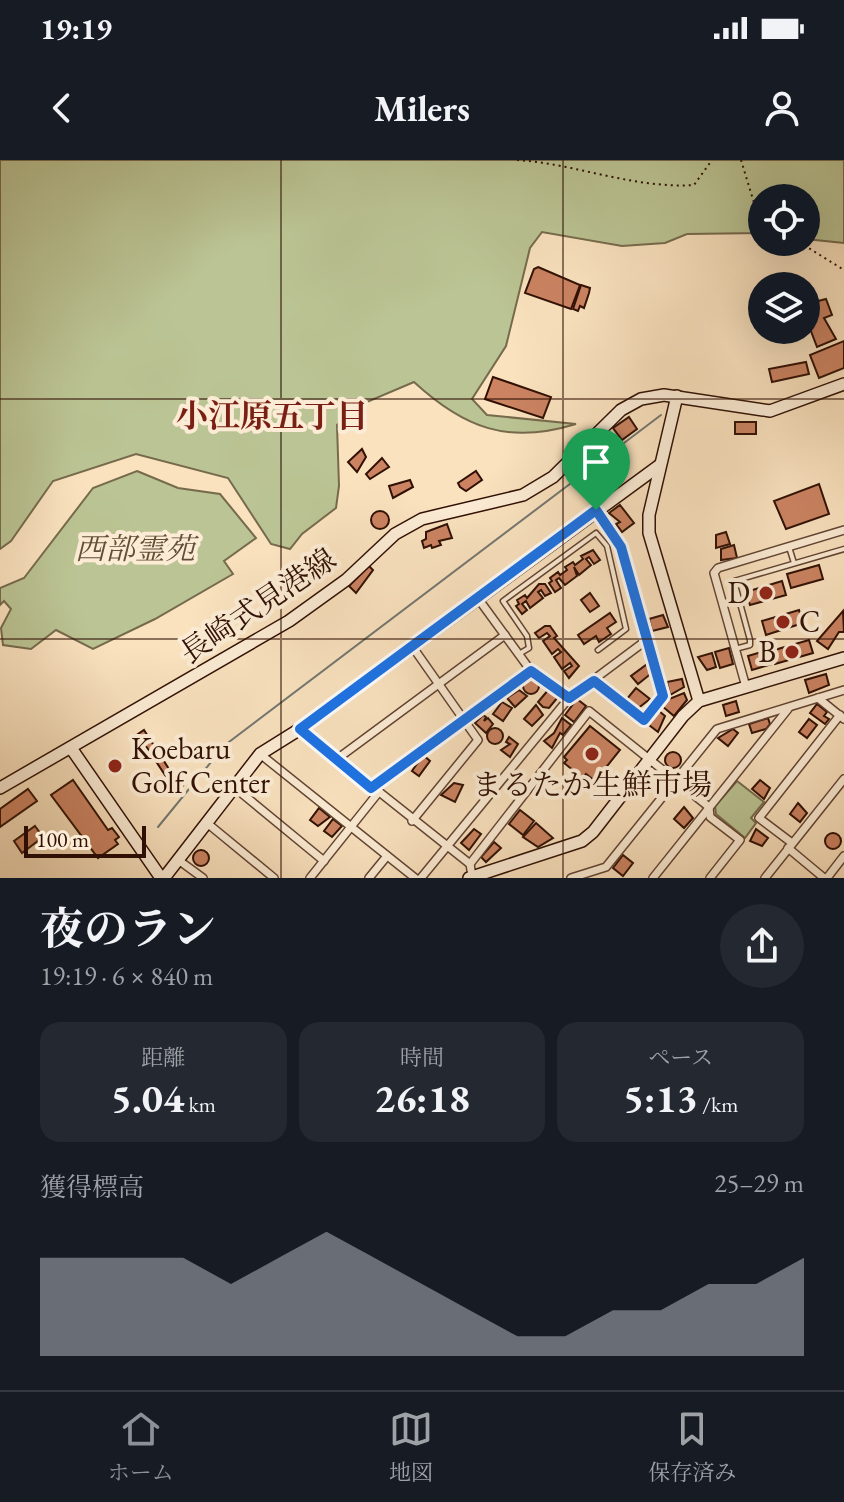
<!DOCTYPE html>
<html lang="ja">
<head>
<meta charset="utf-8">
<style>
  :root { --surface:#171b24; --page:#242831; --text:#f1f3f6; --muted:#9ea1a6; --line:#363941; --accent:#8c9099 }
  body { margin:0; font-family:"EB Garamond","Noto Serif JP",serif; background:var(--page); color:var(--text); height:100vh; display:flex; flex-direction:column; font-size:30px; white-space:nowrap }
  * { box-sizing:border-box; margin:0 }
  p { font-size:26px; color:var(--muted) }
  .icon { flex:none; width:44px; height:44px; fill:none; stroke:currentColor; stroke-width:2; stroke-linecap:round; stroke-linejoin:round }
  .map { position:relative; height:718px; overflow:hidden }
  .panel { display:flex; flex-direction:column; background:var(--surface); flex:1 }
  .panel>* { flex:none }
  .controls { position:absolute; left:748px; top:24px; display:grid; gap:16px }
  .controls a { display:grid; place-items:center; width:72px; height:72px; border-radius:50%; background:var(--surface); box-shadow:0 8px 32px #0002; font-size:40px }
  .scale { position:absolute; left:24px; bottom:20px; width:122px; box-sizing:border-box; padding-left:8px; border:4px solid #301004; border-top:0; font-size:22px; line-height:28px; white-space:nowrap; color:#301004; -webkit-text-stroke:6px #fcecd5; paint-order:stroke }
  .pin { position:absolute; display:grid; place-items:center; width:68px; height:68px; color:#fff; margin:-82px -34px; border-radius:50% 50% 50% 0; rotate:-45deg; box-shadow:0 0 8px #0007 }
  .pin .icon { rotate:45deg }
  .round { display:grid; place-items:center; flex:none; width:84px; height:84px; border-radius:42px; background:var(--page) }
  .overview { display:flex; align-items:center; justify-content:space-between; height:136px; padding:0 40px }
  h1 { font-size:44px; font-weight:700; line-height:60px }
  .metrics { display:grid; grid-template-columns:repeat(3,1fr); gap:12px; height:136px; padding:8px 40px }
  .metrics div { display:grid; align-content:center; border-radius:20px; background:var(--page); text-align:center }
  .metrics b { font-size:40px; font-weight:700 }
  .metrics small { font-size:22px; font-weight:400 }
  .metrics p { font-size:22px }
  .chart { height:224px; padding:16px 40px }
  .chart p { display:flex; justify-content:space-between }
  .chart svg { width:100%; height:144px; margin-top:8px; fill:var(--accent); opacity:.7 }
  .status { display:flex; justify-content:space-between; align-items:center; height:56px; padding:0 40px; background:var(--surface); direction:ltr }
  .status svg { height:22px; fill:currentColor }
  header { display:flex; justify-content:space-between; align-items:center; height:104px; padding:0 40px; background:var(--surface); font-size:36px; font-weight:700 }
  .tab-bar { display:flex; justify-content:space-around; align-items:center; height:112px; border-top:2px solid var(--line); background:var(--surface); font-size:22px; color:var(--muted) }
  .tab-bar a { display:grid; justify-items:center; gap:4px }
  .tab-bar .on { color:var(--accent) }
  .map>svg:first-child { display:block }
</style>
</head>
<body>
<div class="status"><b>19:19</b><svg viewBox="0 0 49 12"><path d="M0 12V9h3v3zM5 12V6h3v6zM10 12V3h3v9zM15 12V0h3v12zM26 1h20v11H26zM47 4h2v5h-2z"/></svg></div>
<header><svg class="icon" aria-label="back" viewBox="0 0 24 24"><path d="M15 5l-7 7 7 7"/></svg>Milers<svg class="icon" aria-label="person" viewBox="0 0 24 24"><circle cx="12" cy="8" r="4"/><path d="M4 21q1-7 8-7t8 7"/></svg></header>
<div class="map">
<svg width="844" height="718" viewBox="0 0 844 718">
  <rect width="100%" height="100%" fill="#fae2bf"/>
  <filter id="stains"><feTurbulence type="fractalNoise" baseFrequency=".0025" numOctaves="4"/><feColorMatrix values="0 0 0 0 .2 0 0 0 0 .09 0 0 0 0 .02 0 0 0 .5 -.17"/></filter>
  <radialGradient id="worn" r=".72"><stop offset=".6" stop-color="#630" stop-opacity="0"/><stop offset="1" stop-color="#630" stop-opacity=".3"/></radialGradient>
  <g fill="#bbc494" stroke="#766a4c" stroke-width="2">
    <path d="M0,0H844V83L806,79V38H762V73L687,74L665,83L622,86L542,72L530,88L506,186L472,239L487,255L576,264C508,285 464,268 414,222L362,244L337,265L339,326L336,348L302,374L290,389L271,384L228,318L136,294L53,321L11,381L0,389Z"/>
    <polygon points="137,311 178,328 220,334 256,378 224,401 233,414 155,459 93,489 56,470 31,489 3,485 1,468 11,449 4,441 0,445 0,428 24,418 93,328"/>
    <polygon points="737,621 764,642 751,658 756,663 745,678 716,654 715,646"/>
  </g>
  <g fill="none" stroke-linecap="round" stroke-linejoin="round">
    <polyline stroke="#737771" stroke-width="2" points="158,667 225,585 661,255"/>
  </g>
  <g fill="#cb8362" stroke="#301004" stroke-width="2">
    <polygon points="538,107 580,125 571,149 525,133 534,109"/>
    <polygon points="581,125 590,128 589,133 584,148 580,146 578,151 573,149"/>
    <polygon points="826,139 832,155 824,158 836,179 817,187 806,158 806,144"/>
    <polygon points="844,181 844,208 819,218 810,195"/>
    <polygon points="806,202 809,214 772,222 769,209"/>
    <polygon points="493,217 551,237 543,258 485,239"/>
    <polygon points="629,257 637,269 622,280 613,268"/>
    <rect x="735" y="262" width="21" height="12"/>
    <polygon points="362,289 366,297 357,312 348,302"/>
    <polygon points="382,298 389,307 370,319 366,314"/>
    <polygon points="476,311 482,320 466,331 460,327 458,323"/>
    <polygon points="410,320 413,327 393,338 389,326"/>
    <polygon points="819,324 829,354 786,369 774,341"/>
    <polygon points="620,345 634,363 622,372 616,364 620,362 609,353"/>
    <circle cx="380" cy="360" r="9"/>
    <polygon points="447,364 452,378 439,381 441,385 432,388 431,385 424,388 422,381 426,379 426,372"/>
    <polygon points="726,372 730,384 716,388 716,375"/>
    <polygon points="734,385 737,398 721,400 721,389"/>
    <polygon points="593,390 600,400 594,404 589,397 586,399 591,405 579,415 574,407 577,416 565,425 559,418 556,420 561,428 555,432 549,423 552,421 550,418 558,412 560,415 567,410 565,407 573,402 575,405 583,399 581,396"/>
    <polygon points="819,405 823,419 791,428 787,414"/>
    <polygon points="369,406 373,410 356,433 349,426"/>
    <polygon points="303,411 318,411 321,418 302,425 299,417 305,415"/>
    <polygon points="782,421 786,435 750,445 746,432"/>
    <polygon points="539,424 545,424 551,433 545,436 541,430 538,432 543,438 530,448 526,441 522,444 527,450 522,454 516,446 519,444 517,440 525,435 527,438"/>
    <polygon points="590,433 599,446 590,452 581,440"/>
    <polygon points="799,450 803,463 766,475 762,461"/>
    <polygon points="843,451 844,472 839,472 828,489 817,481"/>
    <polygon points="610,453 616,462 607,468 611,474 599,482 596,476 584,484 578,475"/>
    <polygon points="663,455 668,467 652,471 649,459"/>
    <polygon points="545,466 550,466 557,476 554,478 579,506 569,518 564,511 572,506 570,503 562,509 554,497 561,492 558,489 552,494 543,481 550,476 547,473 539,478 535,473"/>
    <polygon points="809,480 813,493 775,504 771,491"/>
    <polygon points="729,488 733,504 720,508 715,492"/>
    <polygon points="768,490 772,504 752,510 748,496"/>
    <polygon points="712,493 716,507 707,510 698,497"/>
    <polygon points="650,502 653,512 638,524 631,516"/>
    <polygon points="826,514 829,525 809,533 805,520"/>
    <circle cx="531" cy="526" r="8"/>
    <polygon points="682,519 684,527 670,535 667,522"/>
    <polygon points="636,528 650,539 637,549 626,540"/>
    <polygon points="549,529 558,537 549,548 543,547 538,542"/>
    <polygon points="519,530 527,536 515,547 507,538"/>
    <polygon points="684,533 687,540 674,556 662,546 669,539"/>
    <polygon points="577,539 586,546 574,562 565,555"/>
    <polygon points="736,541 739,552 726,556 723,545"/>
    <polygon points="502,542 512,548 503,561 493,554"/>
    <polygon points="817,544 827,552 824,556 829,559 825,564 810,553"/>
    <polygon points="536,545 543,555 532,566 524,559"/>
    <polygon points="659,551 665,556 658,572 649,565"/>
    <polygon points="483,555 486,557 484,561 488,558 493,564 486,573 475,563"/>
    <polygon points="562,558 571,565 563,575 560,573 552,588 544,581 554,573"/>
    <polygon points="768,558 770,564 766,569 752,573 749,564"/>
    <polygon points="809,559 817,565 807,578 799,572"/>
    <polygon points="590,566 620,590 595,621 586,614 583,618 564,603 567,600 564,597"/>
    <circle cx="495" cy="576" r="8"/>
    <polygon points="733,569 738,573 728,586 718,578"/>
    <polygon points="144,570 169,609 185,623 181,628 165,615 138,574"/>
    <polygon points="509,577 518,584 510,597 501,590 510,584 506,582"/>
    <circle cx="673" cy="600" r="8"/>
    <polygon points="423,595 430,601 419,616 412,611"/>
    <polygon points="73,620 108,670 112,668 119,677 115,680 118,684 98,698 51,635"/>
    <polygon points="760,620 770,628 764,639 752,629"/>
    <polygon points="454,623 463,625 455,642 441,635"/>
    <polygon points="28,629 37,641 0,667 0,649"/>
    <polygon points="798,643 807,653 800,662 790,654"/>
    <polygon points="684,647 693,658 684,668 674,659"/>
    <polygon points="319,648 330,657 318,666 310,660"/>
    <polygon points="520,650 534,661 523,675 509,664"/>
    <polygon points="333,659 342,666 332,677 324,671"/>
    <polygon points="536,663 553,678 538,687 523,677"/>
    <polygon points="35,666 43,677 22,693 14,681"/>
    <polygon points="474,669 481,674 469,690 461,683"/>
    <polygon points="756,669 768,678 762,686 750,681"/>
    <circle cx="833" cy="681" r="8"/>
    <polygon points="494,682 501,688 486,702 481,697"/>
    <circle cx="201" cy="698" r="8"/>
    <polygon points="623,695 633,703 623,716 613,708"/>
  </g>
  <g fill="none" stroke-linecap="round" stroke-linejoin="round">
    <defs>
      <g id="lane">
        <polyline points="789,387 794,403"/>
        <polyline points="735,489 750,485 750,480 734,421 844,389"/>
        <polyline points="519,494 529,488 527,476 503,441 596,373 607,386 626,469 598,490"/>
      </g>
      <g id="street">
        <polyline points="477,437 531,511 569,538"/>
        <polyline points="594,521 644,560 663,536 648,479"/>
        <polyline points="746,527 714,413 718,408 844,370"/>
        <polyline points="818,538 844,559"/>
        <polyline points="300,569 470,704 472,716"/>
        <polyline points="260,594 415,718"/>
        <polyline points="337,599 505,475"/>
        <polyline points="234,627 324,701"/>
        <polyline points="371,628 531,511"/>
        <polyline points="412,661 478,580 412,486"/>
        <polyline points="207,663 274,718"/>
        <polyline points="792,683 759,658 840,555"/>
        <polyline points="788,688 824,718"/>
        <polyline points="177,699 203,718"/>
        <polyline points="470,704 589,551 709,647 710,657 740,680 710,718"/>
        <polyline points="310,718 378,633"/>
        <polyline points="369,718 387,696"/>
        <polyline points="421,718 569,538 648,479 621,387 596,350"/>
        <polyline points="571,718 606,707 717,569 844,530"/>
        <polyline points="653,718 788,549"/>
        <polyline points="765,718 844,619"/>
        <polyline points="827,718 844,696"/>
      </g>
      <g id="secondary">
        <polyline points="677,236 649,355 649,373 699,541"/>
        <polyline points="71,588 161,718"/>
        <polyline points="0,628 289,461 346,420 395,374 422,359 523,335 553,317 621,250 641,239 664,235 770,251 844,224"/>
        <polyline points="164,718 260,594 300,569 660,305"/>
        <polyline points="469,718 582,681 593,672 683,556 699,541 844,498"/>
      </g>
    </defs>
    <use href="#lane" stroke="#624433" stroke-width="7"/>
    <use href="#street" stroke="#624433" stroke-width="10"/>
    <use href="#secondary" stroke="#301004" stroke-width="14"/>
    <g stroke="#301004" stroke-width="2" stroke-dasharray="2 4" stroke-linecap="butt">
      <path d="M517,0C577,4 634,29 694,25L712,0"/>
      <polyline points="741,0 755,46 762,53"/>
      <polyline points="799,82 844,110"/>
    </g>
    <use href="#lane" stroke="#fcecd5" stroke-width="4"/>
    <use href="#street" stroke="#fcecd5" stroke-width="7"/>
    <use href="#secondary" stroke="#fcecd5" stroke-width="11"/>
  </g>
  <g fill="none" stroke-linecap="round" stroke-linejoin="round">
    <defs>
      <polygon id="route" points="596,350 621,387 663,536 644,560 594,521 569,538 531,511 371,628 300,569"/>
    </defs>
    <use href="#route" stroke="#fff" stroke-width="16"/>
    <use href="#route" stroke="#1a73e8" stroke-width="10"/>
  </g>
  <path fill="none" stroke="#301004" stroke-width="2" stroke-opacity="0.55" d="M281,0V718M563,0V718M0,239H844M0,479H844"/>
  <g fill="#8f2418" stroke="#fcecd5" stroke-width="3">
    <circle cx="766" cy="433" r="8"/>
    <circle cx="783" cy="462" r="8"/>
    <circle cx="792" cy="492" r="8"/>
    <circle cx="592" cy="594" r="8"/>
    <circle cx="115" cy="606" r="8"/>
  </g>
  <g text-anchor="middle" stroke-width="8" stroke-linejoin="round" paint-order="stroke">
    <g font-size="30" font-style="italic" fill="#614f36" stroke="#fcecd5">
      <text x="135" y="399">西部霊苑</text>
    </g>
    <g font-size="30" fill="#301004" stroke="#fcecd5" text-anchor="end">
      <text x="750" y="443">D</text>
      <text x="799" y="472" text-anchor="start">C</text>
      <text x="776" y="502">B</text>
      <text x="131" y="599" text-anchor="start">Koebaru<tspan x="131" dy="34">Golf Center</tspan></text>
      <text x="592" y="635" text-anchor="middle">まるたか生鮮市場</text>
    </g>
    <g font-size="30" fill="#301004" stroke="#fcecd5">
      <text transform="translate(258 446) rotate(-34)" y="10">長崎式見港線</text>
    </g>
    <g font-size="32" font-weight="bold" fill="#7a1f14" stroke="#fcecd5">
      <text x="272" y="267">小江原五丁目</text>
    </g>
  </g>
  <rect width="100%" height="100%" filter="url(#stains)"/>
  <rect width="100%" height="100%" fill="url(#worn)"/>
</svg>
<div class="controls">
<a><svg class="icon" aria-label="locate" viewBox="0 0 24 24"><circle cx="12" cy="12" r="6"/><path d="M12 2v4M12 18v4M2 12h4M18 12h4"/></svg></a>
<a><svg class="icon" aria-label="layers" viewBox="0 0 24 24"><path d="M12 4l9 5-9 5-9-5zM3 14l9 5 9-5"/></svg></a>
</div>
<div class="scale">100 m</div>
<div class="pin" style="left:596px;top:350px;background:#1e9e55"><svg class="icon" aria-label="arrive" viewBox="0 0 24 24"><path d="M6 21V4h12l-3 4 3 4H6"/></svg></div>
</div>
<section class="panel">
<div class="overview"><div><h1>夜のラン</h1><p>19:19 · 6 × 840 m</p></div><a class="round"><svg class="icon" aria-label="share" viewBox="0 0 24 24"><path d="M12 15V3M7 8l5-5 5 5M5 13v7h14v-7"/></svg></a></div>
<div class="metrics">
<div><p>距離</p><b>5.04<small> km</small></b></div>
<div><p>時間</p><b>26:18</b></div>
<div><p>ペース</p><b>5:13<small> /km</small></b></div>
</div>
<div class="chart"><p><span>獲得標高</span>25–29 m</p>
<svg viewBox="0 0 160 44" preserveAspectRatio="none"><path d="M0 44V14L10 14L20 14L30 14L40 22L50 14L60 6L70 14L80 22L90 30L100 38L110 38L120 30L130 30L140 22L150 22L160 14V44z"/></svg>
</div>
</section>
<nav class="tab-bar">
<a class="on"><svg class="icon" aria-label="home" viewBox="0 0 24 24"><path d="M3 11l9-7 9 7M6 9v11h12V9"/></svg>ホーム</a>
<a><svg class="icon" aria-label="map" viewBox="0 0 24 24"><path d="M3 6l6-2 6 2 6-2v14l-6 2-6-2-6 2zM9 4v14M15 6v14"/></svg>地図</a>
<a><svg class="icon" aria-label="saved" viewBox="0 0 24 24"><path d="M7 4h10v16l-5-4-5 4z"/></svg>保存済み</a>
</nav>
</body>
</html>
